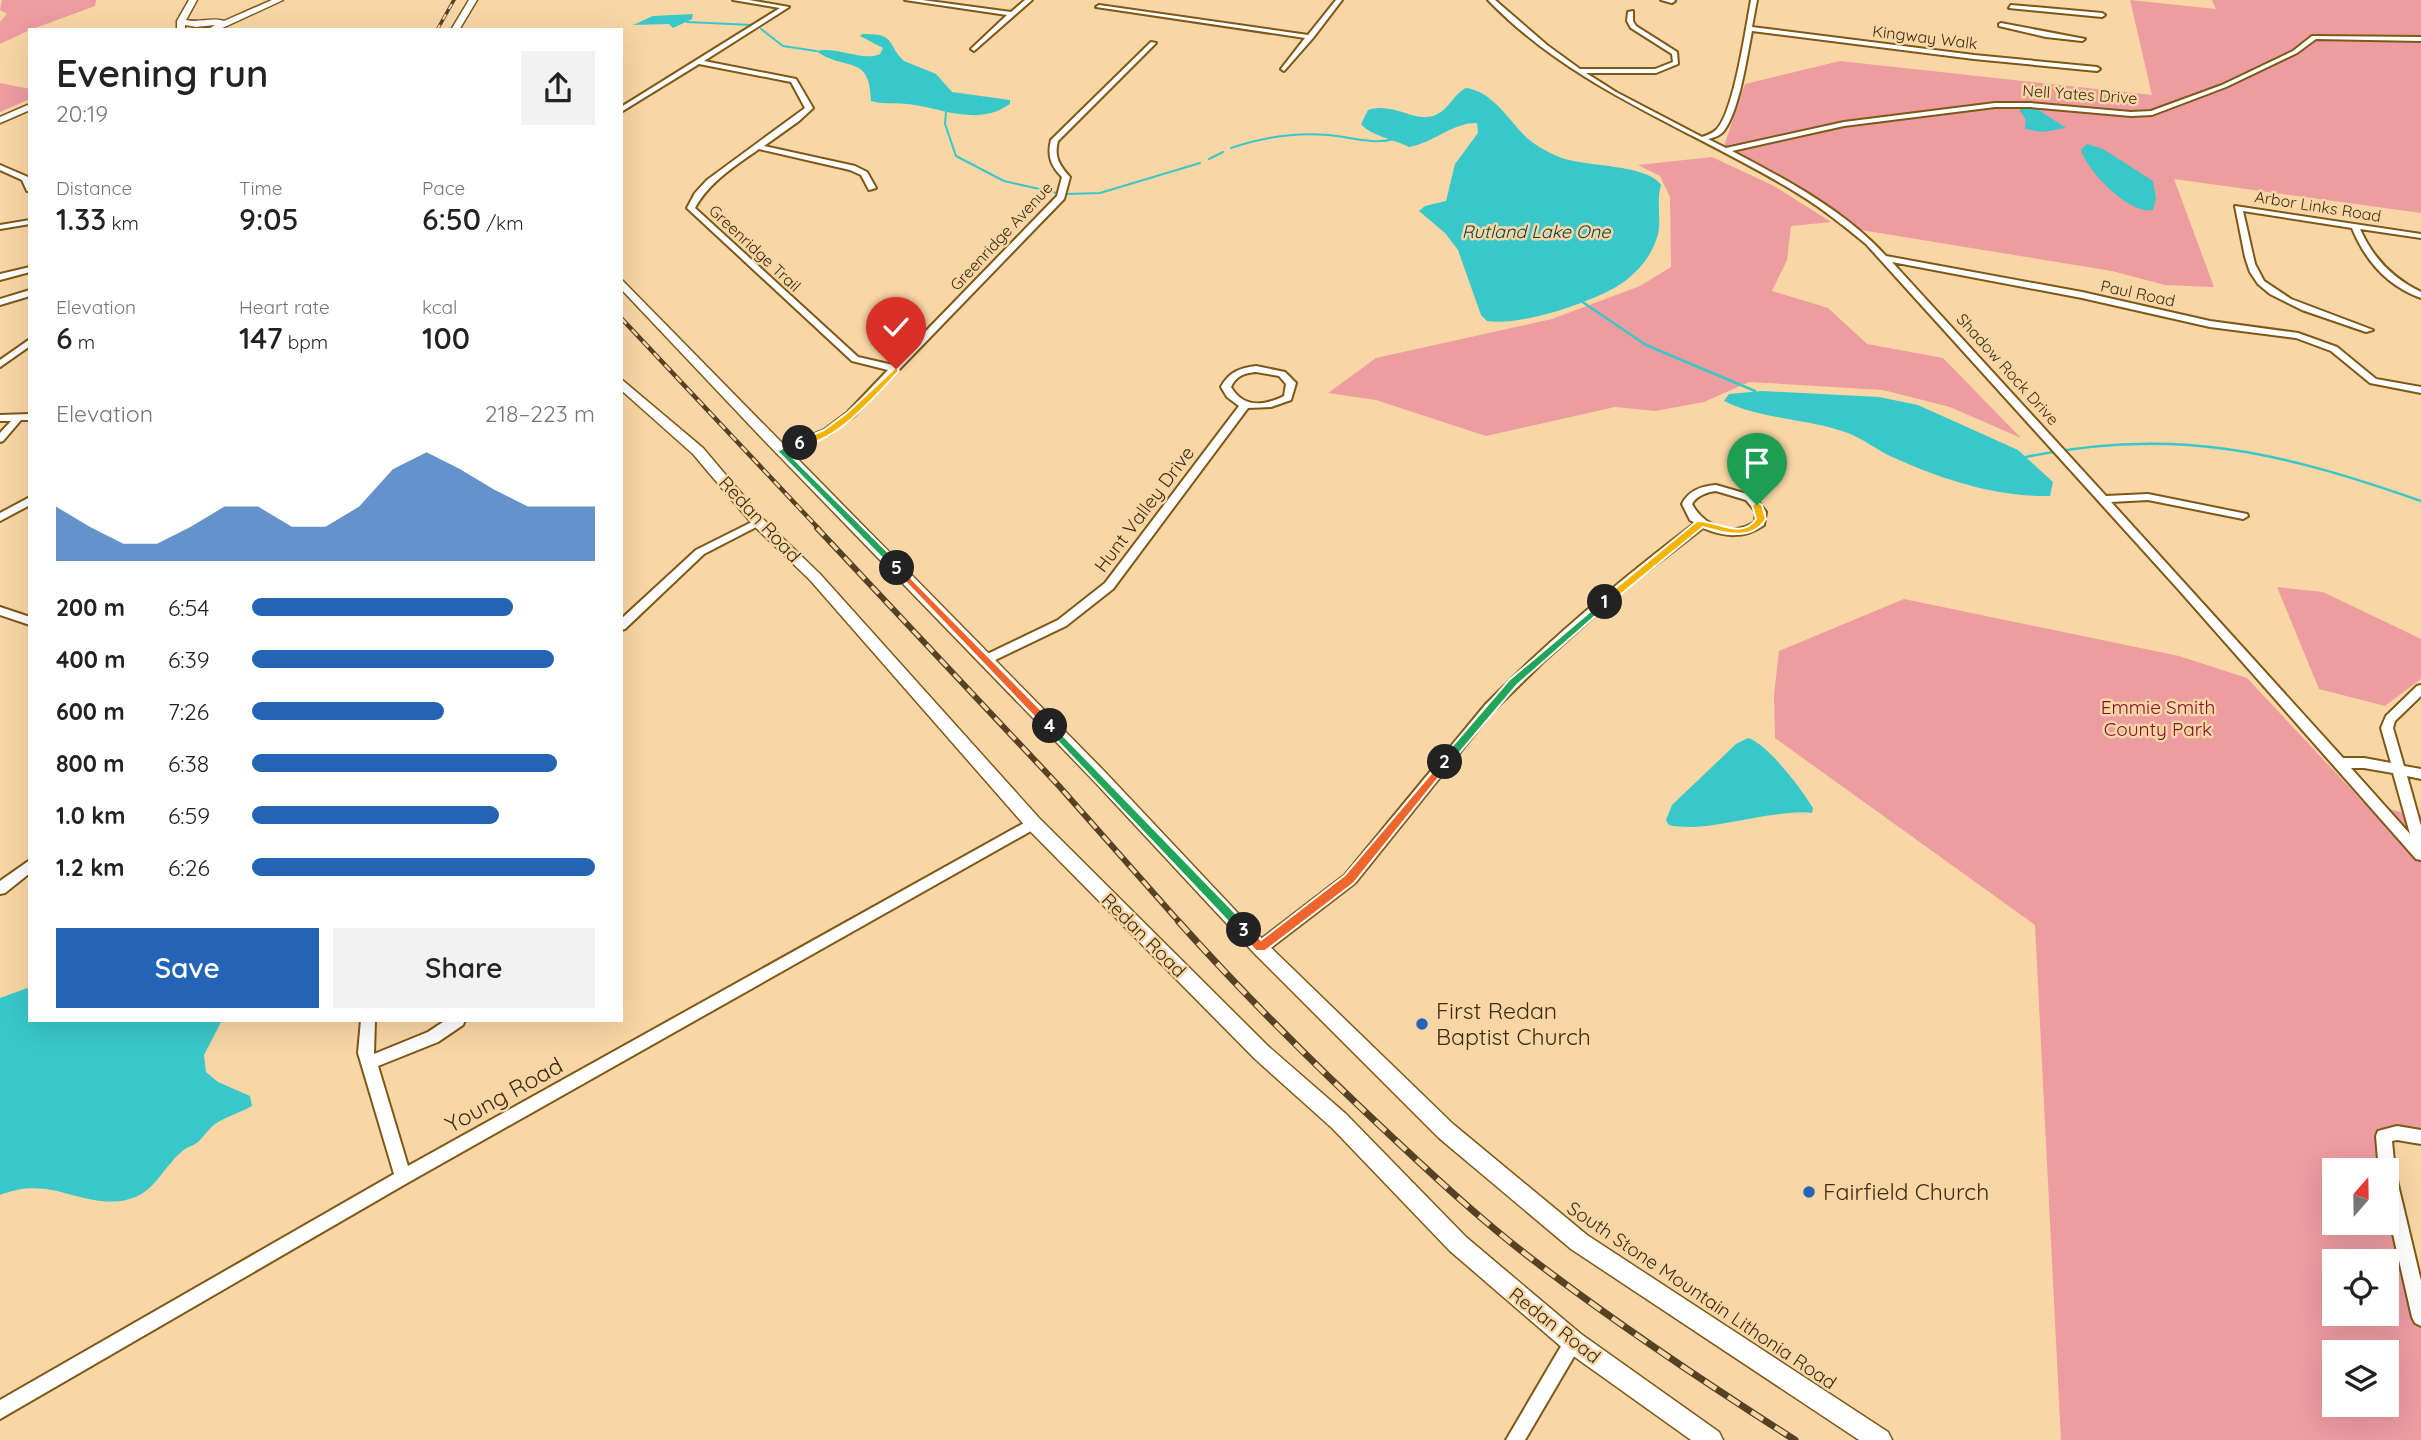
<!DOCTYPE html>
<html lang="en">
<head>
<meta charset="utf-8">
<style>
  :root { --surface:#fff; --page:#f2f2f2; --text:#222; --muted:#767676; --accent:#2364b5 }
  body { margin:0; font-family:Quicksand,sans-serif; background:var(--page); color:var(--text); height:100vh; display:flex; flex-direction:column; font-size:26px; white-space:nowrap }
  * { box-sizing:border-box; margin:0 }
  p { font-size:23px; color:var(--muted) }
  .icon { flex:none; width:38px; height:38px; fill:none; stroke:currentColor; stroke-width:2; stroke-linecap:round; stroke-linejoin:round }
  .map { position:relative; flex:1; overflow:hidden }
  .panel { position:absolute; left:28px; top:28px; width:595px; height:994px; display:flex; flex-direction:column; background:var(--surface); border-radius:0px; box-shadow:0 7px 28px #0002 }
  .panel>* { flex:none }
  .needle { width:46px; rotate:20deg }
  .fabs { position:absolute; left:2322px; top:1158px; display:grid; gap:14px }
  .fabs a { display:grid; place-items:center; width:77px; height:77px; border-radius:0px; background:var(--surface); box-shadow:0 7px 28px #0002; font-size:35px }
  .pin { position:absolute; display:grid; place-items:center; width:60px; height:60px; color:#fff; margin:-72px -30px; border-radius:50% 50% 50% 0; rotate:-45deg; box-shadow:0 0 7px #0007 }
  .pin .icon { rotate:45deg }
  .km { position:absolute; width:35px; height:35px; margin:-18px; border-radius:50%; background:#222; color:#fff; font-size:19px; line-height:35px; text-align:center }
  .round { display:grid; place-items:center; flex:none; width:74px; height:74px; border-radius:0px; background:var(--page) }
  .headline { display:flex; align-items:center; justify-content:space-between; height:119px; padding:0 28px }
  h1 { font-size:38px; font-weight:600; line-height:52px }
  .stats { display:grid; grid-template-columns:repeat(3,1fr); gap:10px; height:119px; padding:7px 28px }
  .stats div { display:grid; align-content:center }
  .stats b { font-size:30px; font-weight:600 }
  .stats small { font-size:19px; font-weight:400 }
  .stats p { font-size:19px }
  .chart { height:196px; padding:14px 28px }
  .chart p { display:flex; justify-content:space-between }
  .chart svg { width:100%; height:126px; margin-top:7px; fill:var(--accent); opacity:.7 }
  .primary-button { display:flex; gap:14px; margin-top:auto; padding:14px 28px }
  .primary-button a { flex:1; height:80px; border-radius:0px; background:var(--accent); color:#fff; font-size:28px; font-weight:600; line-height:80px; text-align:center }
  .primary-button a+a { background:var(--page); color:var(--text) }
  ul { padding:0 28px; list-style:none; font-size:23px }
  li { display:grid; grid-template-columns:112px 84px 1fr; align-items:center; height:52px }
  li i { height:18px; border-radius:9px; background:var(--accent) }
  .map>svg:first-child { display:block }
</style>
</head>
<body>
<div class="map">
<svg width="2421" height="1440" viewBox="0 0 2421 1440">
  <rect width="100%" height="100%" fill="#f9d6a5"/>
  <g fill="#ed9ca0" fill-rule="evenodd">
    <polygon points="2,0 96,0 95,6 30,30 0,44 0,22 7,14 0,10"/>
    <polygon points="2130,0 2216,9 2212,0 2421,0 2421,213 2174,179 2214,287 2165,285 2112,271 1855,229 1743,161 1724,146 1745,84 1840,61 2152,95"/>
    <polygon points="0,83 30,89 30,99 0,112"/>
    <polygon points="1712,157 1774,186 1831,222 1791,226 1787,260 1772,291 1828,308 1867,344 1943,358 2021,438 1950,407 1883,390 1749,382 1704,402 1655,411 1615,407 1486,436 1376,400 1328,393 1376,358 1552,319 1640,286 1671,267 1670,197 1660,176 1638,165"/>
    <polygon points="2277,587 2323,592 2421,639 2421,679 2385,706 2319,689"/>
    <path d="M1904,599L2179,656L2247,678L2364,803L2421,817V1139L2378,1128L2421,1314V1440H2061L2035,925L1775,738L1774,695L1779,651ZM2334,1171H2387V1223H2334ZM2334,1262H2387V1314H2334ZM2334,1353H2387V1405H2334Z"/>
  </g>
  <g fill="#39c8ca">
    <polygon points="693,14 692,19 673,28 669,24 633,25 653,16"/>
    <path d="M862,34C897,33 886,44 904,61L936,74L952,92L1010,100V104C980,125 949,111 915,105C901,102 885,105 871,101C870,53 846,72 816,51C837,46 863,62 880,54L883,48L860,36Z"/>
    <path d="M1466,88C1491,91 1507,117 1523,134C1532,144 1547,152 1559,157C1584,167 1648,164 1661,185C1655,205 1664,223 1655,243C1648,261 1633,277 1616,287C1586,304 1521,326 1487,321L1481,315L1458,250L1445,233L1419,211L1425,206L1446,201L1455,164L1478,133L1477,123C1454,122 1433,143 1409,147C1396,140 1371,136 1361,124L1368,110C1393,102 1413,122 1433,116C1449,111 1453,94 1466,88Z"/>
    <polygon points="2022,105 2034,107 2066,128 2043,132 2025,129 2026,120 2020,111"/>
    <path d="M2087,144L2103,149L2153,181L2156,198L2153,210C2129,215 2087,171 2081,150Z"/>
    <path d="M1762,391L1879,397L1918,405L2018,450L2053,482L2050,496C1994,497 1941,479 1890,456C1876,449 1863,439 1848,433C1808,418 1762,420 1724,401L1729,394Z"/>
    <path d="M1748,738C1768,744 1802,790 1813,808L1812,813C1766,809 1708,834 1669,825L1666,820L1672,805L1736,744Z"/>
    <path d="M30,987V1020H222L204,1055L206,1072L218,1082L250,1096L252,1106C241,1112 229,1116 218,1122C211,1126 205,1135 199,1141C195,1145 190,1146 185,1149C163,1165 156,1194 126,1200C81,1209 51,1174 0,1195V998Z"/>
  </g>
  <g fill="none" stroke-linecap="round" stroke-linejoin="round">
    <g stroke="#39c8ca" stroke-width="2">
      <polyline points="687,22 752,25"/>
      <polyline points="761,29 783,46 816,51"/>
      <polyline points="946,111 945,124 956,156 1004,181 1057,193"/>
      <path d="M1231,148C1263,137 1295,132 1329,135C1350,137 1374,145 1394,139"/>
      <polyline points="1209,159 1223,152"/>
      <polyline points="1067,194 1100,193 1200,163"/>
    </g>
    <g stroke="#39c8ca" stroke-width="2.5">
      <polyline points="1581,301 1646,345 1755,391"/>
      <path d="M2026,457C2174,426 2281,452 2421,501"/>
    </g>
    <defs>
      <g id="minor">
        <path d="M733,0H749L789,7L704,61L796,79L813,108L799,121L764,146L855,166L867,172L876,188L869,190L861,175L850,170L759,149C735,166 709,182 695,208L858,357L893,365L1057,196L1062,177C1051,166 1047,156 1051,140L1151,42L1156,43L1058,141C1054,157 1059,165 1070,177L1064,199L854,416L830,434L781,454L777,453V449L824,430L848,412L888,370L852,361L687,208L695,193L707,180L805,108L791,82L699,64L621,112V107L780,8Z"/>
        <polygon points="905,0 922,0 1011,12 1025,0 1032,0 974,51 971,49 972,48 1007,15"/>
        <polygon points="1336,0 1342,0 1313,38 1284,71 1281,69 1305,38 1096,7 1099,5 1308,35"/>
        <path d="M1488,0H1495L1547,45L1580,69H1655L1673,62L1672,54L1631,28L1627,21L1628,12L1633,11V21L1636,26L1677,52L1678,64L1656,73H1586L1616,92L1702,137C1708,135 1713,133 1717,129C1734,111 1746,27 1751,0H1757L1752,27L1974,55L2097,67L2100,69L2097,71L1974,59L1752,31C1747,57 1739,113 1723,132C1719,136 1713,138 1708,139L1726,148L1844,122L1995,103H2030L2131,112L2151,111L2222,85L2293,51L2312,36L2421,37V41L2316,39L2297,53L2226,87L2152,115L2131,116L2030,107H1995L1844,126L1732,151C1787,180 1844,210 1886,256L2082,292L2210,321L2298,333L2337,347L2376,379L2421,387V393L2370,383L2331,351L2296,338L2210,327L2082,298L1892,262L2106,496L2148,494L2247,514L2248,516L2243,519L2148,500L2111,502L2343,758H2364L2391,763L2381,728L2386,716L2417,686L2421,685V696L2395,721L2393,728L2404,766L2421,769V779L2407,776L2421,826V860L2416,859L2178,589L1866,244C1844,226 1822,208 1797,193C1693,129 1576,91 1488,0ZM2351,768H2364L2393,773L2410,834Z"/>
        <polygon points="1661,0 1674,0 1675,1 1672,3"/>
        <polygon points="2011,5 2102,13 2105,15 2102,17 2009,8"/>
        <polygon points="2001,23 2085,39 2082,41 2046,37 1999,26 1999,24"/>
        <polygon points="0,165 28,177 30,191 27,191 22,180 0,170"/>
        <path d="M2235,206L2421,234V238L2360,229C2373,258 2392,278 2421,292V298C2387,286 2365,260 2352,228L2243,211L2255,264L2264,281L2291,299L2373,330L2366,332L2302,310L2270,294L2258,284L2250,272L2245,257Z"/>
        <polygon points="30,220 30,224 0,229 0,225"/>
        <polygon points="30,267 30,272 0,280 0,274"/>
        <polygon points="30,290 30,296 0,305 0,299"/>
        <polygon points="30,339 30,346 0,367 0,360"/>
        <path d="M1256,366L1285,372L1296,383L1291,400L1271,407L1248,408L1113,589L1066,626L989,663H981L979,660L981,657L1058,620L1105,583L1239,406L1227,397L1221,387C1229,372 1240,368 1256,366ZM1256,372L1279,376L1286,384L1284,396C1264,406 1243,408 1231,387C1236,376 1244,373 1256,372Z"/>
        <polygon points="30,414 30,420 21,420 3,441 0,442 0,433 11,421 0,421 0,415"/>
        <path d="M1716,485L1754,496L1766,512L1764,525C1744,539 1724,537 1703,528L1622,591L1543,662L1493,711L1355,883L1265,952L1260,954L1255,952L1253,948L1255,944L1345,875L1485,705C1550,639 1621,579 1695,523L1690,520L1682,504C1689,490 1702,486 1716,485ZM1716,491L1746,500L1756,512L1755,522C1733,537 1704,527 1692,504C1696,496 1707,492 1716,491Z"/>
        <polygon points="30,497 30,505 0,521 0,513"/>
        <polygon points="758,519 762,520 763,522 762,524 704,554 625,629 621,630 621,619 696,550"/>
        <polygon points="0,607 30,617 30,625 0,615"/>
        <polygon points="1033,818 1038,819 1040,823 1038,827 409,1182 0,1419 0,1400 394,1174 358,1053 361,1020 375,1020 374,1054 428,1032 446,1020 465,1020 463,1025 438,1042 378,1066 408,1166"/>
        <polygon points="30,860 30,873 5,893 0,894 0,881"/>
        <polygon points="2397,1126 2421,1130 2421,1144 2397,1140 2392,1141 2395,1172 2421,1281 2421,1326 2415,1323 2412,1317 2387,1208 2387,1171 2379,1171 2376,1136 2378,1131"/>
        <polygon points="1573,1333 1579,1336 1582,1342 1579,1348 1525,1440 1506,1440 1567,1336"/>
      </g>
      <g id="major">
        <path d="M189,0H197L186,20C199,23 212,17 224,21L272,0H283L218,30H207L215,25L196,27L185,25V30H177V21Z"/>
        <polygon points="469,0 477,0 459,30 451,30"/>
        <polygon points="30,104 30,110 0,123 0,117"/>
        <polygon points="621,279 1106,773 1266,943 1453,1124 1587,1235 1888,1432 1892,1440 1859,1440 1571,1249 1439,1138 1254,953 1094,781 758,434 621,289"/>
        <polygon points="621,379 703,448 763,519 820,574 1039,818 1269,1047 1346,1114 1466,1237 1581,1334 1719,1432 1723,1440 1691,1440 1565,1350 1450,1251 1332,1128 1255,1059 1027,828 810,580 753,525 693,454 621,390"/>
      </g>
    </defs>
    <use href="#minor" stroke="#7e5815" stroke-width="4"/>
    <use href="#major" stroke="#7e5815" stroke-width="3"/>
    <use href="#minor" fill="#fff" fill-rule="evenodd"/>
    <use href="#major" fill="#fff" fill-rule="evenodd"/>
    <defs>
      <polyline id="rail-far3" points="437,30 454,0"/>
      <polyline id="rail-far2" points="621,318 819,529"/>
      <polyline id="rail-far1" points="817,528 1059,786 1181,924"/>
      <path id="rail" d="M1179,922C1247,998 1318,1068 1392,1137C1436,1178 1480,1219 1528,1256C1614,1322 1704,1382 1795,1440"/>
    </defs>
    <use href="#rail-far3" stroke="#554225" stroke-width="3.5"/>
    <use href="#rail-far2" stroke="#554225" stroke-width="4.5"/>
    <use href="#rail-far1" stroke="#554225" stroke-width="6"/>
    <use href="#rail" stroke="#554225" stroke-width="7"/>
    <use href="#rail-far3" stroke="#f9d6a5" stroke-width="2" stroke-dasharray="6" stroke-linecap="butt"/>
    <use href="#rail-far2" stroke="#f9d6a5" stroke-width="2.5" stroke-dasharray="8" stroke-linecap="butt"/>
    <use href="#rail-far1" stroke="#f9d6a5" stroke-width="3.5" stroke-dasharray="10" stroke-linecap="butt"/>
    <use href="#rail" stroke="#f9d6a5" stroke-width="4.5" stroke-dasharray="14" stroke-linecap="butt"/>
  </g>
  <path fill="#f5b400" stroke="#fff" stroke-width="2" d="M1757,502L1762,505L1766,519C1751,542 1725,533 1703,527L1609,604H1601V600L1697,521C1716,520 1742,540 1756,519L1752,505Z"/>
  <polygon fill="#22a559" stroke="#fff" stroke-width="2" points="1605,599 1609,600 1609,604 1517,685 1449,765 1441,765 1441,759 1509,680"/>
  <polygon fill="#f0652b" stroke="#fff" stroke-width="2" points="1445,757 1451,762 1449,765 1354,883 1265,951 1256,951 1239,933 1239,926 1248,926 1261,940 1345,875"/>
  <polygon fill="#22a559" stroke="#fff" stroke-width="2" points="1050,722 1248,926 1248,933 1239,933 1046,729 1046,723"/>
  <polygon fill="#f0652b" stroke="#fff" stroke-width="2" points="897,564 1054,723 1054,729 1046,729 894,570 894,565"/>
  <polygon fill="#22a559" stroke="#fff" stroke-width="2" points="797,441 805,443 787,452 901,565 901,570 894,570 777,451"/>
  <path fill="#f5b400" stroke="#fff" stroke-width="2" d="M896,367L899,371C876,395 833,447 797,445V441L824,430L848,412Z"/>
  <g fill="#2364b5" stroke="#f9d6a5" stroke-width="2.5">
    <circle cx="1422" cy="1024" r="7"/>
    <circle cx="1809" cy="1192" r="7"/>
  </g>
  <g text-anchor="middle" stroke-width="5" stroke-linejoin="round" paint-order="stroke">
    <g font-size="16" fill="#3c2c12" stroke="#f9d6a5">
      <text transform="translate(1925 37) rotate(7)" y="6">Kingway Walk</text>
      <text transform="translate(2080 94) rotate(4)" y="6">Nell Yates Drive</text>
      <text transform="translate(2318 206) rotate(9)" y="6">Arbor Links Road</text>
      <text transform="translate(1001 236) rotate(-47)" y="6">Greenridge Avenue</text>
      <text transform="translate(755 248) rotate(43)" y="6">Greenridge Trail</text>
      <text transform="translate(2138 293) rotate(12)" y="6">Paul Road</text>
      <text transform="translate(2008 369) rotate(48)" y="6">Shadow Rock Drive</text>
    </g>
    <g font-size="18" font-style="italic" fill="#014344" stroke="#f9d6a5">
      <text x="1536" y="238">Rutland Lake One</text>
    </g>
    <g font-size="19" fill="#3c2c12" stroke="#f9d6a5">
      <text transform="translate(1144 509) rotate(-53)" y="7">Hunt Valley Drive</text>
      <text transform="translate(760 519) rotate(47)" y="7">Redan Road</text>
      <text transform="translate(1144 935) rotate(45)" y="7">Redan Road</text>
      <text transform="translate(1702 1295) rotate(34)" y="7">South Stone Mountain Lithonia Road</text>
      <text transform="translate(1555 1325) rotate(38)" y="7">Redan Road</text>
    </g>
    <g font-size="19" fill="#84102a" stroke="#f9d6a5">
      <text x="2158" y="714">Emmie Smith<tspan x="2158" dy="22">County Park</tspan></text>
    </g>
    <g font-size="23" fill="#3c2c12" stroke="#f9d6a5" text-anchor="start">
      <text x="1436" y="1019">First Redan<tspan x="1436" dy="26">Baptist Church</tspan></text>
      <text x="1823" y="1200">Fairfield Church</text>
    </g>
    <g font-size="23" fill="#3c2c12" stroke="#f9d6a5">
      <text transform="translate(504 1095) rotate(-29)" y="8">Young Road</text>
    </g>
  </g>
</svg>
<div class="fabs">
<a><svg class="needle" viewBox="-14 -14 28 28"><path d="M0-13l5 13h-10z" fill="#e53935"/><path d="M0 13l5-13h-10z" fill="#767676"/></svg></a>
<a><svg class="icon" aria-label="locate" viewBox="0 0 24 24"><circle cx="12" cy="12" r="6"/><path d="M12 2v4M12 18v4M2 12h4M18 12h4"/></svg></a>
<a><svg class="icon" aria-label="layers" viewBox="0 0 24 24"><path d="M12 4l9 5-9 5-9-5zM3 14l9 5 9-5"/></svg></a>
</div>
<div class="pin" style="left:1757px;top:505px;background:#1e9e55"><svg class="icon" aria-label="arrive" viewBox="0 0 24 24"><path d="M6 21V4h12l-3 4 3 4H6"/></svg></div>
<div class="pin" style="left:896px;top:369px;background:#d93025"><svg class="icon" aria-label="check" viewBox="0 0 24 24"><path d="M5 12l5 5 9-10"/></svg></div>
<b class="km" style="left:1605px;top:602px">1</b>
<b class="km" style="left:1445px;top:762px">2</b>
<b class="km" style="left:1244px;top:930px">3</b>
<b class="km" style="left:1050px;top:726px">4</b>
<b class="km" style="left:897px;top:568px">5</b>
<b class="km" style="left:800px;top:443px">6</b>
<section class="panel">
<div class="headline"><div><h1>Evening run</h1><p>20:19</p></div><a class="round"><svg class="icon" aria-label="share" viewBox="0 0 24 24"><path d="M12 15V3M7 8l5-5 5 5M5 13v7h14v-7"/></svg></a></div>
<div class="stats">
<div><p>Distance</p><b>1.33<small> km</small></b></div>
<div><p>Time</p><b>9:05</b></div>
<div><p>Pace</p><b>6:50<small> /km</small></b></div>
</div>
<div class="stats">
<div><p>Elevation</p><b>6<small> m</small></b></div>
<div><p>Heart rate</p><b>147<small> bpm</small></b></div>
<div><p>kcal</p><b>100</b></div>
</div>
<div class="chart"><p><span>Elevation</span>218–223 m</p>
<svg viewBox="0 0 160 44" preserveAspectRatio="none"><path d="M0 44V25L10 32L20 38L30 38L40 32L50 25L60 25L70 32L80 32L90 25L100 12L110 6L120 12L130 19L140 25L150 25L160 25V44z"/></svg>
</div>
<ul>
<li><b>200 m</b>6:54<i style="width:76%"></i></li>
<li><b>400 m</b>6:39<i style="width:88%"></i></li>
<li><b>600 m</b>7:26<i style="width:56%"></i></li>
<li><b>800 m</b>6:38<i style="width:89%"></i></li>
<li><b>1.0 km</b>6:59<i style="width:72%"></i></li>
<li><b>1.2 km</b>6:26<i style="width:100%"></i></li>
</ul>
<div class="primary-button"><a>Save</a><a>Share</a></div>
</section>
</div>
</body>
</html>
